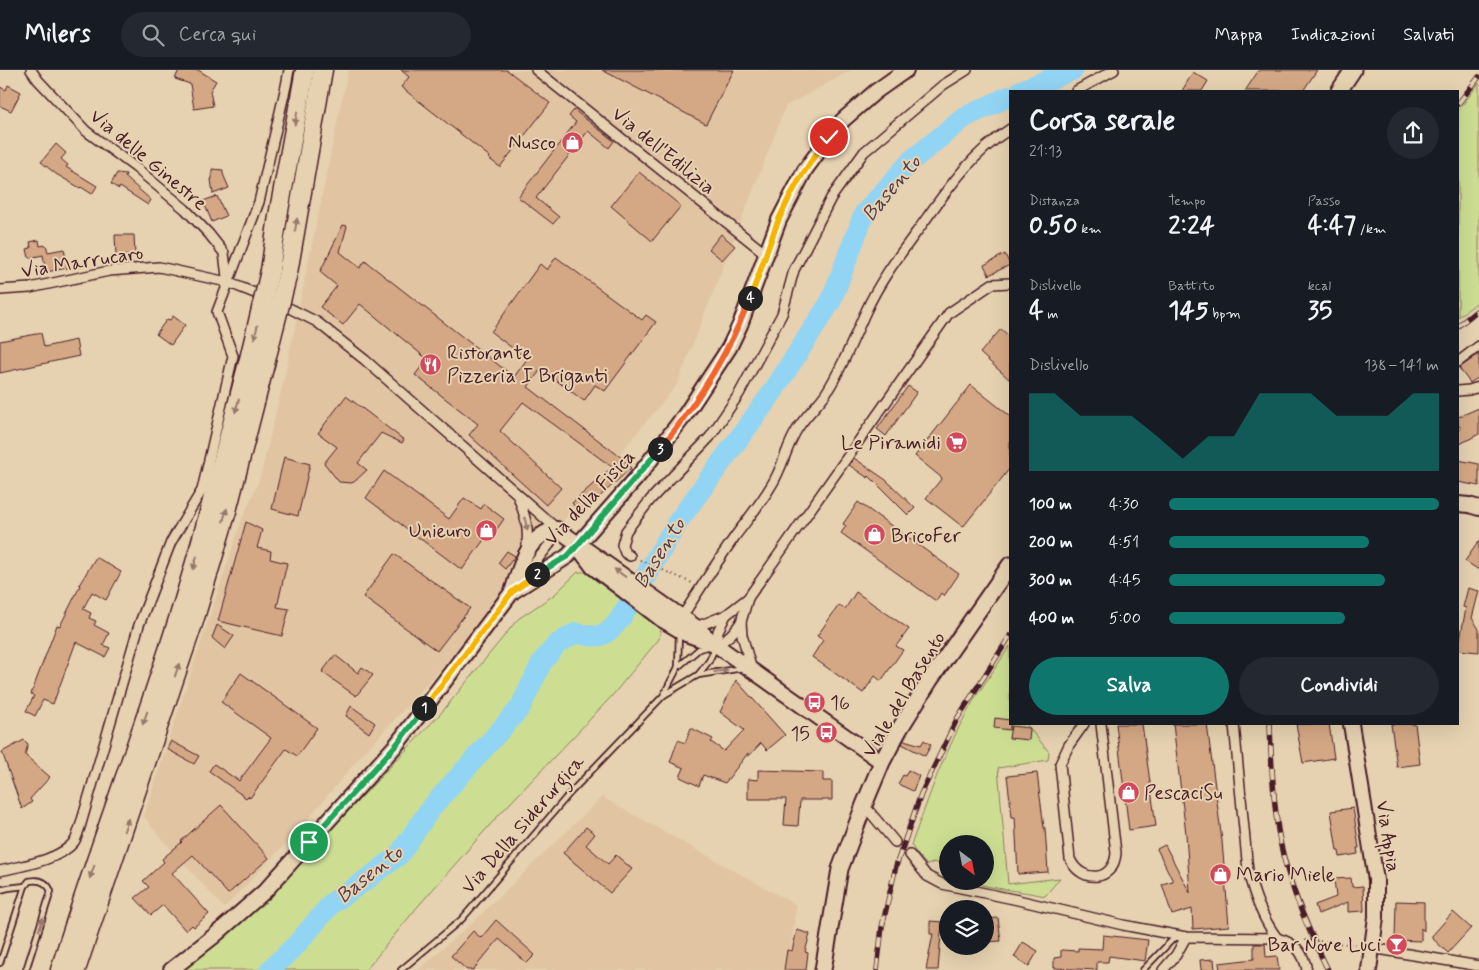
<!DOCTYPE html>
<html lang="it">
<head>
<meta charset="utf-8">
<style>
  :root { --surface:#171b24; --page:#242831; --text:#f1f3f6; --muted:#9ea1a6; --line:#363941; --accent:#0f766e }
  body { margin:0; font-family:Mynerve,sans-serif; background:var(--page); color:var(--text); height:100vh; display:flex; flex-direction:column; font-size:19px; white-space:nowrap }
  * { box-sizing:border-box; margin:0 }
  p { font-size:16px; color:var(--muted) }
  .icon { flex:none; width:28px; height:28px; fill:none; stroke:currentColor; stroke-width:2; stroke-linecap:round; stroke-linejoin:round }
  .map { position:relative; flex:1; overflow:hidden }
  .panel { position:absolute; left:1009px; top:20px; width:450px; height:635px; display:flex; flex-direction:column; background:var(--surface); border-radius:0px; box-shadow:0 5px 20px #0002 }
  .panel>* { flex:none }
  .needle { width:32px; rotate:148deg }
  .fabs { position:absolute; left:939px; top:765px; display:grid; gap:10px }
  .fabs a { display:grid; place-items:center; width:55px; height:55px; border-radius:50%; background:var(--surface); box-shadow:0 5px 20px #0002; font-size:25px }
  .pin { position:absolute; display:grid; place-items:center; width:42px; height:42px; color:#fff; margin:-21px; border:2px solid #fff; border-radius:50%; box-shadow:0 1px 5px #0007 }
  .km { position:absolute; width:25px; height:25px; margin:-12px; border-radius:50%; background:#222; color:#fff; font-size:14px; line-height:25px; text-align:center }
  .round { display:grid; place-items:center; flex:none; width:52px; height:52px; border-radius:26px; background:var(--page) }
  .overview { display:flex; align-items:center; justify-content:space-between; height:85px; padding:0 20px }
  h1 { font-size:28px; font-weight:800; line-height:38px }
  .stats { display:grid; grid-template-columns:repeat(3,1fr); gap:8px; height:85px; padding:5px 20px }
  .stats div { display:grid; align-content:center }
  .stats b { font-size:25px; font-weight:800 }
  .stats small { font-size:14px; font-weight:400 }
  .stats p { font-size:14px }
  .chart { height:140px; padding:10px 20px }
  .chart p { display:flex; justify-content:space-between }
  .chart svg { width:100%; height:90px; margin-top:5px; fill:var(--accent); opacity:.7 }
  .action { display:flex; gap:10px; margin-top:auto; padding:10px 20px }
  .action a { flex:1; height:58px; border-radius:30px; background:var(--accent); color:#fff; font-size:20px; font-weight:800; line-height:58px; text-align:center }
  .action a+a { background:var(--page); color:var(--text) }
  ul { padding:0 20px; list-style:none; font-size:16px }
  li { display:grid; grid-template-columns:80px 60px 1fr; align-items:center; height:38px }
  li i { height:12px; border-radius:6px; background:var(--accent) }
  header { display:flex; align-items:center; gap:30px; box-sizing:border-box; height:70px; padding:0 25px; background:var(--surface); border-bottom:1px solid var(--line) }
  header strong { font-size:24px }
  nav { display:flex; gap:28px; margin-inline-start:auto; font-size:18px }
  .search { width:350px; height:45px; background:var(--page); display:flex; align-items:center; gap:12px; box-sizing:border-box; padding:0 18px; border-radius:28px; color:var(--muted); font-size:19px }
  .map>svg:first-child { display:block }
</style>
</head>
<body>
<header>
<strong>Milers</strong>
<div class="search"><svg class="icon" aria-label="search" viewBox="0 0 24 24"><circle cx="10" cy="10" r="6"/><path d="M15 15l6 6"/></svg>Cerca qui</div>
<nav><a>Mappa</a><a>Indicazioni</a><a>Salvati</a></nav>
</header>
<div class="map">
<svg width="1479" height="900" viewBox="0 0 1479 900">
  <rect width="100%" height="100%" fill="#e6d2b0"/>
  <filter id="ink" filterUnits="userSpaceOnUse"><feTurbulence type="fractalNoise" baseFrequency=".02" numOctaves="2"/><feDisplacementMap in="SourceGraphic" scale="10" xChannelSelector="R" yChannelSelector="G"/><feConvolveMatrix kernelMatrix="1 2 1 2 8 2 1 2 1" color-interpolation-filters="sRGB"/></filter>
  <g filter="url(#ink)">
    <g fill="#e1c5a3">
      <polygon points="348,0 852,0 786,36 677,315 438,602 361,686 297,762 224,838 153,759 144,746 168,671 242,449 259,411 284,309"/>
      <polygon points="602,727 796,835 789,900 418,900 472,853"/>
    </g>
    <g fill="#cdde93" stroke="#8c7e5f">
      <polygon points="1479,13 1479,231 1458,247 1458,41"/>
      <polygon points="578,502 585,502 652,552 661,561 659,569 611,627 497,747 419,835 366,900 183,900 252,843 442,642 518,549 554,525"/>
      <path d="M1010,576V654H1026L1049,682L1048,690L998,698L1008,814L1060,808L1045,826C1019,820 994,820 969,811H985V774H948L947,799L935,792L927,795L918,785L911,775L939,700L958,659L975,628Z"/>
    </g>
    <g fill="none" stroke-linecap="round" stroke-linejoin="round">
      <g stroke="#92d4f4" stroke-width="21">
        <polyline points="1020,21 1073,0"/>
        <path d="M270,900L297,874L332,833L366,810L399,785L431,738L520,638L542,592L557,574L576,563C599,568 605,569 620,549L679,450L770,326L831,231L864,144L912,90L965,47L1010,26"/>
      </g>
    </g>
    <g fill="#d4a885" stroke="#4a1f2b">
      <polygon points="179,0 198,0 216,11 210,21 213,36 194,39 190,14 175,9"/>
      <polygon points="401,0 507,0 550,33 500,97 488,88 490,87 401,17 409,7"/>
      <polygon points="602,0 734,0 706,54"/>
      <polygon points="1259,0 1317,0 1303,21 1245,21"/>
      <polygon points="1193,2 1208,11 1202,21 1182,21"/>
      <polygon points="8,15 21,22 11,41 0,36 0,17 6,20"/>
      <polygon points="574,40 614,71 609,78 588,61 536,128 559,147 553,154 518,127 576,52 569,46"/>
      <polygon points="56,74 66,83 61,89 68,95 66,97 97,116 92,124 81,117 80,118 56,104 41,92"/>
      <polygon points="212,99 223,100 223,104 229,118 213,124 211,109 212,109"/>
      <polygon points="639,102 681,136 652,171 611,136"/>
      <polygon points="117,103 126,104 125,107 151,130 148,135 120,117 119,119 111,114"/>
      <polygon points="217,126 226,146 212,152 203,131"/>
      <polygon points="343,155 347,156 340,182 360,198 365,191 514,307 527,289 491,262 540,194 547,200 556,187 642,250 646,245 656,252 605,321 595,315 584,331 541,299 528,317 622,388 631,398 581,444 572,433 612,397 523,332 500,361 561,418 546,435 469,365 478,354 415,305 427,289 360,234 343,255 320,237 337,216 320,202"/>
      <polygon points="721,164 735,176 722,190 709,179"/>
      <polygon points="115,165 134,165 135,185 116,186"/>
      <polygon points="39,170 40,176 46,175 48,182 64,179 68,198 46,202 43,185 29,188 27,179 31,178 30,172"/>
      <polygon points="1005,184 1010,195 989,205 984,195"/>
      <polygon points="173,246 185,255 171,275 156,264 167,249 170,250"/>
      <polygon points="1001,259 1010,267 1010,310 980,283"/>
      <polygon points="41,263 44,277 76,270 79,286 0,303 0,271"/>
      <polygon points="1479,284 1479,307 1470,313 1459,298"/>
      <polygon points="971,315 1010,346 1010,398 963,457 926,428 942,408 915,386"/>
      <polygon points="908,316 917,322 886,366 877,359"/>
      <polygon points="346,326 404,370 402,373 381,363 358,393 367,400 354,412 351,413 339,412 324,393 337,377 318,363"/>
      <polygon points="1479,338 1479,364 1458,375 1458,362 1461,359 1458,354 1458,347"/>
      <polygon points="284,387 310,394 298,446 272,439"/>
      <polygon points="854,388 886,410 915,438 908,445 869,406 868,408 849,395"/>
      <polygon points="1458,390 1479,394 1479,416 1458,412"/>
      <polygon points="384,401 449,449 464,428 481,439 484,434 504,449 489,470 486,467 462,500 366,428"/>
      <polygon points="858,432 959,504 944,526 941,523 936,531 841,463 846,456 843,454"/>
      <polygon points="246,452 262,460 257,478 271,481 270,489 287,493 277,537 289,539 282,566 218,551"/>
      <polygon points="1479,471 1479,500 1465,491"/>
      <polygon points="507,481 515,486 505,499 498,493"/>
      <polygon points="394,484 470,538 437,581 363,527"/>
      <polygon points="96,487 121,502 106,530 92,522 83,539 91,543 89,548 96,551 94,555 109,563 103,575 110,578 105,587 76,572 53,634 43,630 35,646 26,641 34,626 31,624 57,555 60,556 80,516 79,515"/>
      <polygon points="1468,518 1479,521 1472,548 1479,559 1479,582 1458,580 1466,538 1463,537"/>
      <polygon points="856,522 909,559 896,576 903,580 881,611 875,606 863,623 812,587 823,570 817,566 839,535 845,539"/>
      <polygon points="217,555 234,566 225,579 212,568"/>
      <polygon points="335,585 358,603 362,597 373,605 356,626 322,602"/>
      <polygon points="241,603 317,658 297,686 286,679 250,728 248,726 246,728 209,701 214,694 239,711 271,668 221,632"/>
      <polygon points="736,610 785,665 767,680 761,673 748,687 748,683 725,713 703,705 699,716 680,707 684,698 670,692 678,670 685,673 691,658 713,669 711,672 724,681 744,660 720,642"/>
      <polygon points="351,636 375,653 369,663 346,646"/>
      <polygon points="995,648 1010,650 1010,660 994,658"/>
      <polygon points="1116,654 1142,654 1156,756 1129,760"/>
      <polygon points="1173,654 1207,654 1222,771 1229,856 1193,859 1192,839 1172,845 1162,814 1173,811 1157,779 1165,775 1190,823 1186,764"/>
      <polygon points="1296,654 1329,654 1334,688 1303,693"/>
      <polygon points="1391,654 1415,654 1420,694 1397,697"/>
      <polygon points="1011,656 1030,658 1029,670 1009,668"/>
      <polygon points="24,670 28,674 25,685 50,707 30,729 32,732 22,739 2,682"/>
      <polygon points="904,670 921,675 924,670 931,675 925,686 902,674"/>
      <polygon points="171,671 199,686 194,694 167,679"/>
      <polygon points="758,700 823,702 823,711 832,711 832,730 800,730 798,756 784,755 786,729 748,729 748,709 758,710"/>
      <polygon points="908,700 919,706 913,721 898,714 903,705 905,706"/>
      <polygon points="1037,703 1044,758 1045,758 1048,802 1018,804 1015,747 1012,747 1007,706"/>
      <polygon points="221,735 269,788 228,824 193,785 172,803 209,844 194,857 192,855 186,861 163,835 151,845 135,828 149,817 143,811 164,792 162,789 182,772 181,771"/>
      <polygon points="1353,738 1359,778 1357,778 1358,784 1340,787 1339,781 1337,781 1331,741"/>
      <polygon points="586,757 595,764 586,775 608,794 616,785 632,799 610,823 563,783"/>
      <polygon points="1351,808 1352,817 1363,816 1364,841 1348,842 1348,832 1318,844 1315,835 1336,827 1334,809"/>
      <polygon points="1396,831 1424,832 1424,861 1421,858 1421,871 1395,870"/>
      <polygon points="1453,842 1471,858 1448,883 1431,867"/>
      <polygon points="998,848 1001,871 985,872 985,849"/>
      <polygon points="496,850 535,885 527,893 499,869 473,900 467,900 451,886 473,861 481,868"/>
      <polygon points="930,851 942,852 938,900 926,900 933,864 930,864"/>
      <polygon points="797,860 810,864 805,882 808,883 806,900 784,900 787,880 792,881"/>
      <polygon points="1103,865 1148,870 1145,891 1109,886 1108,892 1097,892 1097,900 1054,898 1054,888 1061,887 1061,880 1078,881 1078,878 1102,879"/>
      <polygon points="1023,872 1038,881 1029,896 1014,887"/>
      <polygon points="1254,874 1265,874 1266,887 1277,886 1279,900 1220,900 1219,893 1254,889"/>
      <polygon points="1214,889 1215,900 1201,900 1200,890"/>
    </g>
    <g fill="none" stroke-linecap="round" stroke-linejoin="round">
      <polyline stroke="#c7ae95" stroke-width="9" stroke-dasharray="9 4.5" stroke-linecap="butt" points="895,772 910,785"/>
      <defs>
        <g id="lane">
          <polyline points="678,597 699,579 710,576"/>
          <polyline points="698,605 709,591 716,576"/>
          <polyline points="664,625 698,605 743,598"/>
          <polyline points="0,820 8,818 25,816"/>
          <path d="M0,893L25,816L29,811C39,809 47,812 51,821L26,900"/>
          <polyline points="401,900 462,849 570,723 663,626 678,597 679,562"/>
          <polyline points="1143,900 1176,866"/>
        </g>
        <g id="street">
          <polyline points="31,0 38,10 86,61 136,98 185,139 209,164 224,183 227,207"/>
          <polyline points="536,0 766,184"/>
          <polyline points="1076,21 1114,0"/>
          <polyline points="0,220 30,218 109,201 159,197 227,212 267,228"/>
          <polyline points="279,233 317,252 365,290 557,459 549,475 518,514"/>
          <polyline points="1458,292 1479,276"/>
          <polyline points="1458,321 1469,320 1479,317"/>
          <path d="M518,426C525,446 530,459 526,481"/>
          <polyline points="630,486 625,483 622,475 626,461 651,429 710,367 739,324 782,244 794,200 831,128 864,82 943,15 967,0"/>
          <polyline points="748,528 741,552 742,565 751,597"/>
          <path d="M682,547C699,520 717,492 736,465C748,449 761,433 771,416C783,398 786,376 798,358C806,345 818,335 826,323C843,297 853,269 866,241C880,210 901,183 921,156C946,121 973,82 1010,59"/>
          <polyline points="696,557 726,545 748,528 949,243 992,214 1010,213"/>
          <path d="M716,575C728,569 734,562 741,552"/>
          <polyline points="716,575 718,561 726,545"/>
          <path d="M1084,654L1069,675L1060,694L1070,789C1081,814 1114,812 1116,783L1101,654"/>
          <path d="M1234,654L1248,801C1254,826 1262,848 1277,868"/>
          <polyline points="864,735 895,772"/>
          <path d="M910,785L927,806L942,814L1018,830L1123,855L1186,867L1277,868C1295,873 1303,881 1307,900"/>
          <path d="M0,801C21,796 60,790 74,772C77,768 78,762 80,757L139,555L171,472L202,420L233,286L217,242L259,132L286,16L289,0"/>
          <polyline points="1372,878 1479,896"/>
          <polyline points="1163,900 1176,885 1186,867"/>
        </g>
        <g id="secondary">
          <polyline points="1458,434 1469,435 1479,438"/>
          <polyline points="581,481 593,497 661,549 686,564 711,573"/>
          <path d="M512,522C520,498 527,464 557,459L696,557L716,575L882,692"/>
          <polyline points="1351,654 1376,810 1376,847 1369,900"/>
          <polyline points="171,900 214,866 265,821 397,674 512,522 568,486 639,405 685,345 729,278 740,255 779,150 805,100 829,67 843,50 875,22 906,0"/>
        </g>
        <g id="primary">
          <polyline points="1339,21 1353,0"/>
          <polyline points="823,900 840,799 864,735 882,692 899,660 930,610 1010,495"/>
        </g>
        <g id="highway">
          <polyline points="270,201 278,146 305,0"/>
          <polyline points="288,203 323,0"/>
          <path d="M60,900C94,790 135,683 170,574C201,480 224,384 249,289"/>
          <polyline points="76,900 194,551 227,441 265,294"/>
        </g>
      </defs>
      <use href="#lane" stroke="#4a1f2b" stroke-width="8"/>
      <use href="#street" stroke="#4a1f2b" stroke-width="12"/>
      <use href="#secondary" stroke="#4a1f2b" stroke-width="18"/>
      <use href="#primary" stroke="#4a1f2b" stroke-width="19"/>
      <use href="#highway" stroke="#4a1f2b" stroke-width="21"/>
      <g stroke="#4a1f2b" stroke-width="2" stroke-dasharray="1 4" stroke-linecap="butt">
        <polyline points="640,490 692,513"/>
        <polyline points="1305,870 1360,875"/>
      </g>
      <use href="#lane" stroke="#e6d2b0" stroke-width="4.5"/>
      <use href="#street" stroke="#e6d2b0" stroke-width="9"/>
      <use href="#secondary" stroke="#e6d2b0" stroke-width="14"/>
      <use href="#primary" stroke="#e6d2b0" stroke-width="15"/>
      <use href="#highway" stroke="#e6d2b0" stroke-width="18"/>
      <defs>
        <g id="rail">
          <polyline points="1458,34 1479,7"/>
          <polyline points="1458,256 1479,239"/>
          <path d="M1270,654C1271,689 1273,725 1278,760C1286,809 1306,856 1328,900"/>
          <polyline points="877,900 882,857 896,796 921,724 957,649 1010,566"/>
        </g>
      </defs>
      <use href="#rail" stroke="#4a1f2b" stroke-width="5.5"/>
      <use href="#rail" stroke="#e6d2b0" stroke-width="4" stroke-dasharray="11" stroke-linecap="butt"/>
      <defs>
        <g id="highway-bridge">
          <polyline points="249,289 270,201"/>
          <polyline points="265,294 288,203"/>
        </g>
      </defs>
      <use href="#highway-bridge" stroke="#4a1f2b" stroke-width="21" stroke-linecap="butt"/>
      <use href="#highway-bridge" stroke="#e6d2b0" stroke-width="18"/>
    </g>
    <defs><path id="oneway-solid" d="M-6-.8H1V-3.2L6.5 0L1 3.2V.8H-6Z" transform="scale(1.25)"/></defs>
    <g fill="#98786e">
      <use href="#oneway-solid" transform="translate(296 48) rotate(101)"/>
      <use href="#oneway-solid" transform="translate(296 155) rotate(-80)"/>
      <use href="#oneway-solid" transform="translate(256 262) rotate(103)"/>
      <use href="#oneway-solid" transform="translate(237 336) rotate(105)"/>
      <use href="#oneway-solid" transform="translate(225 445) rotate(-74)"/>
      <use href="#oneway-solid" transform="translate(526 454) rotate(77)"/>
      <use href="#oneway-solid" transform="translate(195 493) rotate(106)"/>
      <use href="#oneway-solid" transform="translate(620 503) rotate(-144)"/>
      <use href="#oneway-solid" transform="translate(177 600) rotate(-72)"/>
      <use href="#oneway-solid" transform="translate(721 601) rotate(-9)"/>
      <use href="#oneway-solid" transform="translate(145 648) rotate(109)"/>
      <use href="#oneway-solid" transform="translate(126 755) rotate(-71)"/>
      <use href="#oneway-solid" transform="translate(92 802) rotate(110)"/>
      <use href="#oneway-solid" transform="translate(41 854) rotate(-72)"/>
    </g>
  </g>
  <g fill="none" stroke-linecap="round" stroke-linejoin="round" filter="url(#ink)">
    <defs>
      <polyline id="split-1" points="309,772 397,674 424,638"/>
      <polyline id="split-2" points="424,638 512,522 537,504"/>
      <polyline id="split-3" points="537,504 568,486 660,379"/>
      <path id="split-4" d="M660,379C697,333 729,283 750,228"/>
      <path id="split-5" d="M750,228C761,202 768,175 779,149C792,119 809,92 829,67"/>
    </defs>
    <use href="#split-1" stroke="#fff" stroke-width="10"/>
    <use href="#split-2" stroke="#fff" stroke-width="10"/>
    <use href="#split-3" stroke="#fff" stroke-width="10"/>
    <use href="#split-4" stroke="#fff" stroke-width="10"/>
    <use href="#split-5" stroke="#fff" stroke-width="10"/>
    <use href="#split-1" stroke="#22a559" stroke-width="6"/>
    <use href="#split-2" stroke="#f5b400" stroke-width="6"/>
    <use href="#split-3" stroke="#22a559" stroke-width="6"/>
    <use href="#split-4" stroke="#f0652b" stroke-width="6"/>
    <use href="#split-5" stroke="#f5b400" stroke-width="6"/>
  </g>
  <defs>
    <symbol id="shop-disc" viewBox="-11 -11 22 22"><circle r="9.5" fill="#d1495b" stroke="#e6d2b0"/><path d="M-5-2.5h2.3a2.7 3.5 0 0 1 5.4 0H5L5.5 6h-11ZM-1.5-2.5h3a1.5 2.3 0 0 0-3 0Z" fill="#fff"/></symbol>
    <symbol id="restaurant-disc" viewBox="-11 -11 22 22"><circle r="9.5" fill="#d1495b" stroke="#e6d2b0"/><path d="M-5-6h1v4h1v-4h1v4h1v-4h1v5L-1.5 .5V6h-2V.5L-5-1ZM5-6V6H3V1.5H1.5Q1.5-4 5-6Z" fill="#fff"/></symbol>
    <symbol id="supermarket-disc" viewBox="-11 -11 22 22"><circle r="9.5" fill="#d1495b" stroke="#e6d2b0"/><path d="M-6-5.5h2.5l.6 2H6L4.5 2H-2.5L-4.4-4H-6ZM-1.5 3.2a1.3 1.3 0 1 0 .1 0ZM3 3.2a1.3 1.3 0 1 0 .1 0Z" fill="#fff"/></symbol>
    <symbol id="bus-disc" viewBox="-11 -11 22 22"><circle r="9.5" fill="#d1495b" stroke="#e6d2b0"/><path d="M-5-6H5V4H4V6H2V4H-2V6H-4V4H-5ZM-3.5-4V0h7V-4ZM-3.5 1.2v1.5H-2V1.2ZM2 1.2v1.5H3.5V1.2Z" fill="#fff"/></symbol>
    <symbol id="bar-disc" viewBox="-11 -11 22 22"><circle r="9.5" fill="#d1495b" stroke="#e6d2b0"/><path d="M-6-5H6L.8 .8V4.5H3.5V6h-7V4.5H-.8V.8Z" fill="#fff"/></symbol>
  </defs>
  <g fill-rule="evenodd">
    <use href="#shop-disc" x="560" y="60" width="25" height="25"/>
    <use href="#restaurant-disc" x="418" y="282" width="25" height="25"/>
    <use href="#supermarket-disc" x="944" y="360" width="25" height="25"/>
    <use href="#shop-disc" x="474" y="448" width="25" height="25"/>
    <use href="#shop-disc" x="862" y="452" width="25" height="25"/>
    <use href="#bus-disc" x="802" y="620" width="25" height="25"/>
    <use href="#bus-disc" x="814" y="650" width="25" height="25"/>
    <use href="#shop-disc" x="1116" y="710" width="25" height="25"/>
    <use href="#shop-disc" x="1208" y="792" width="25" height="25"/>
    <use href="#bar-disc" x="1384" y="862" width="25" height="25"/>
  </g>
  <g text-anchor="middle" stroke-width="4" stroke-linejoin="round" paint-order="stroke">
    <g font-size="20" fill="#4a1f2b" stroke="#e6d2b0" text-anchor="end">
      <text x="556" y="79">Nusco</text>
      <text x="447" y="289" text-anchor="start">Ristorante<tspan x="447" dy="23">Pizzeria I Briganti</tspan></text>
      <text x="941" y="379">Le Piramidi</text>
      <text x="471" y="467">Unieuro</text>
      <text x="891" y="472" text-anchor="start">BricoFer</text>
      <text x="830" y="639" text-anchor="start">16</text>
      <text x="810" y="670">15</text>
      <text x="1144" y="729" text-anchor="start">PescaciSu</text>
      <text x="1236" y="811" text-anchor="start">Mario Miele</text>
      <text x="1381" y="881">Bar Nove Luci</text>
    </g>
    <g font-size="20" fill="#4a1f2b" stroke="#e6d2b0">
      <text transform="translate(664 80) rotate(39)" y="7">Via dell'Edilizia</text>
      <text transform="translate(149 89) rotate(40)" y="7">Via delle Ginestre</text>
      <text transform="translate(82 191) rotate(-9)" y="7">Via Marrucaro</text>
      <text transform="translate(589 427) rotate(-47)" y="7">Via della Fisica</text>
      <text transform="translate(903 624) rotate(-59)" y="7">Viale del Basento</text>
      <text transform="translate(522 754) rotate(-49)" y="7">Via Della Siderurgica</text>
      <text transform="translate(1389 766) rotate(81)" y="7">Via Appia</text>
    </g>
    <g font-size="21" font-style="italic" fill="#553a49" stroke="#e6d2b0">
      <text transform="translate(891 118) rotate(-50)" y="7">Basento</text>
      <text transform="translate(659 483) rotate(-58)" y="7">Basento</text>
      <text transform="translate(369 804) rotate(-39)" y="7">Basento</text>
    </g>
  </g>
</svg>
<div class="fabs">
<a><svg class="needle" viewBox="-14 -14 28 28"><path d="M0-13l5 13h-10z" fill="#e53935"/><path d="M0 13l5-13h-10z" fill="#9ea1a6"/></svg></a>
<a><svg class="icon" aria-label="layers" viewBox="0 0 24 24"><path d="M12 4l9 5-9 5-9-5zM3 14l9 5 9-5"/></svg></a>
</div>
<div class="pin" style="left:309px;top:772px;background:#1e9e55"><svg class="icon" aria-label="arrive" viewBox="0 0 24 24"><path d="M6 21V4h12l-3 4 3 4H6"/></svg></div>
<div class="pin" style="left:829px;top:67px;background:#d93025"><svg class="icon" aria-label="check" viewBox="0 0 24 24"><path d="M5 12l5 5 9-10"/></svg></div>
<b class="km" style="left:424px;top:638px">1</b>
<b class="km" style="left:537px;top:504px">2</b>
<b class="km" style="left:660px;top:379px">3</b>
<b class="km" style="left:750px;top:228px">4</b>
<section class="panel">
<div class="overview"><div><h1>Corsa serale</h1><p>21:13</p></div><a class="round"><svg class="icon" aria-label="share" viewBox="0 0 24 24"><path d="M12 15V3M7 8l5-5 5 5M5 13v7h14v-7"/></svg></a></div>
<div class="stats">
<div><p>Distanza</p><b>0.50<small> km</small></b></div>
<div><p>Tempo</p><b>2:24</b></div>
<div><p>Passo</p><b>4:47<small> /km</small></b></div>
</div>
<div class="stats">
<div><p>Dislivello</p><b>4<small> m</small></b></div>
<div><p>Battito</p><b>145<small> bpm</small></b></div>
<div><p>kcal</p><b>35</b></div>
</div>
<div class="chart"><p><span>Dislivello</span>138–141 m</p>
<svg viewBox="0 0 160 44" preserveAspectRatio="none"><path d="M0 44V6L10 6L20 17L30 17L40 17L50 27L60 38L70 27L80 27L90 6L100 6L110 6L120 17L130 17L140 17L150 6L160 6V44z"/></svg>
</div>
<ul>
<li><b>100 m</b>4:30<i style="width:100%"></i></li>
<li><b>200 m</b>4:51<i style="width:74%"></i></li>
<li><b>300 m</b>4:45<i style="width:80%"></i></li>
<li><b>400 m</b>5:00<i style="width:65%"></i></li>
</ul>
<div class="action"><a>Salva</a><a>Condividi</a></div>
</section>
</div>
</body>
</html>
